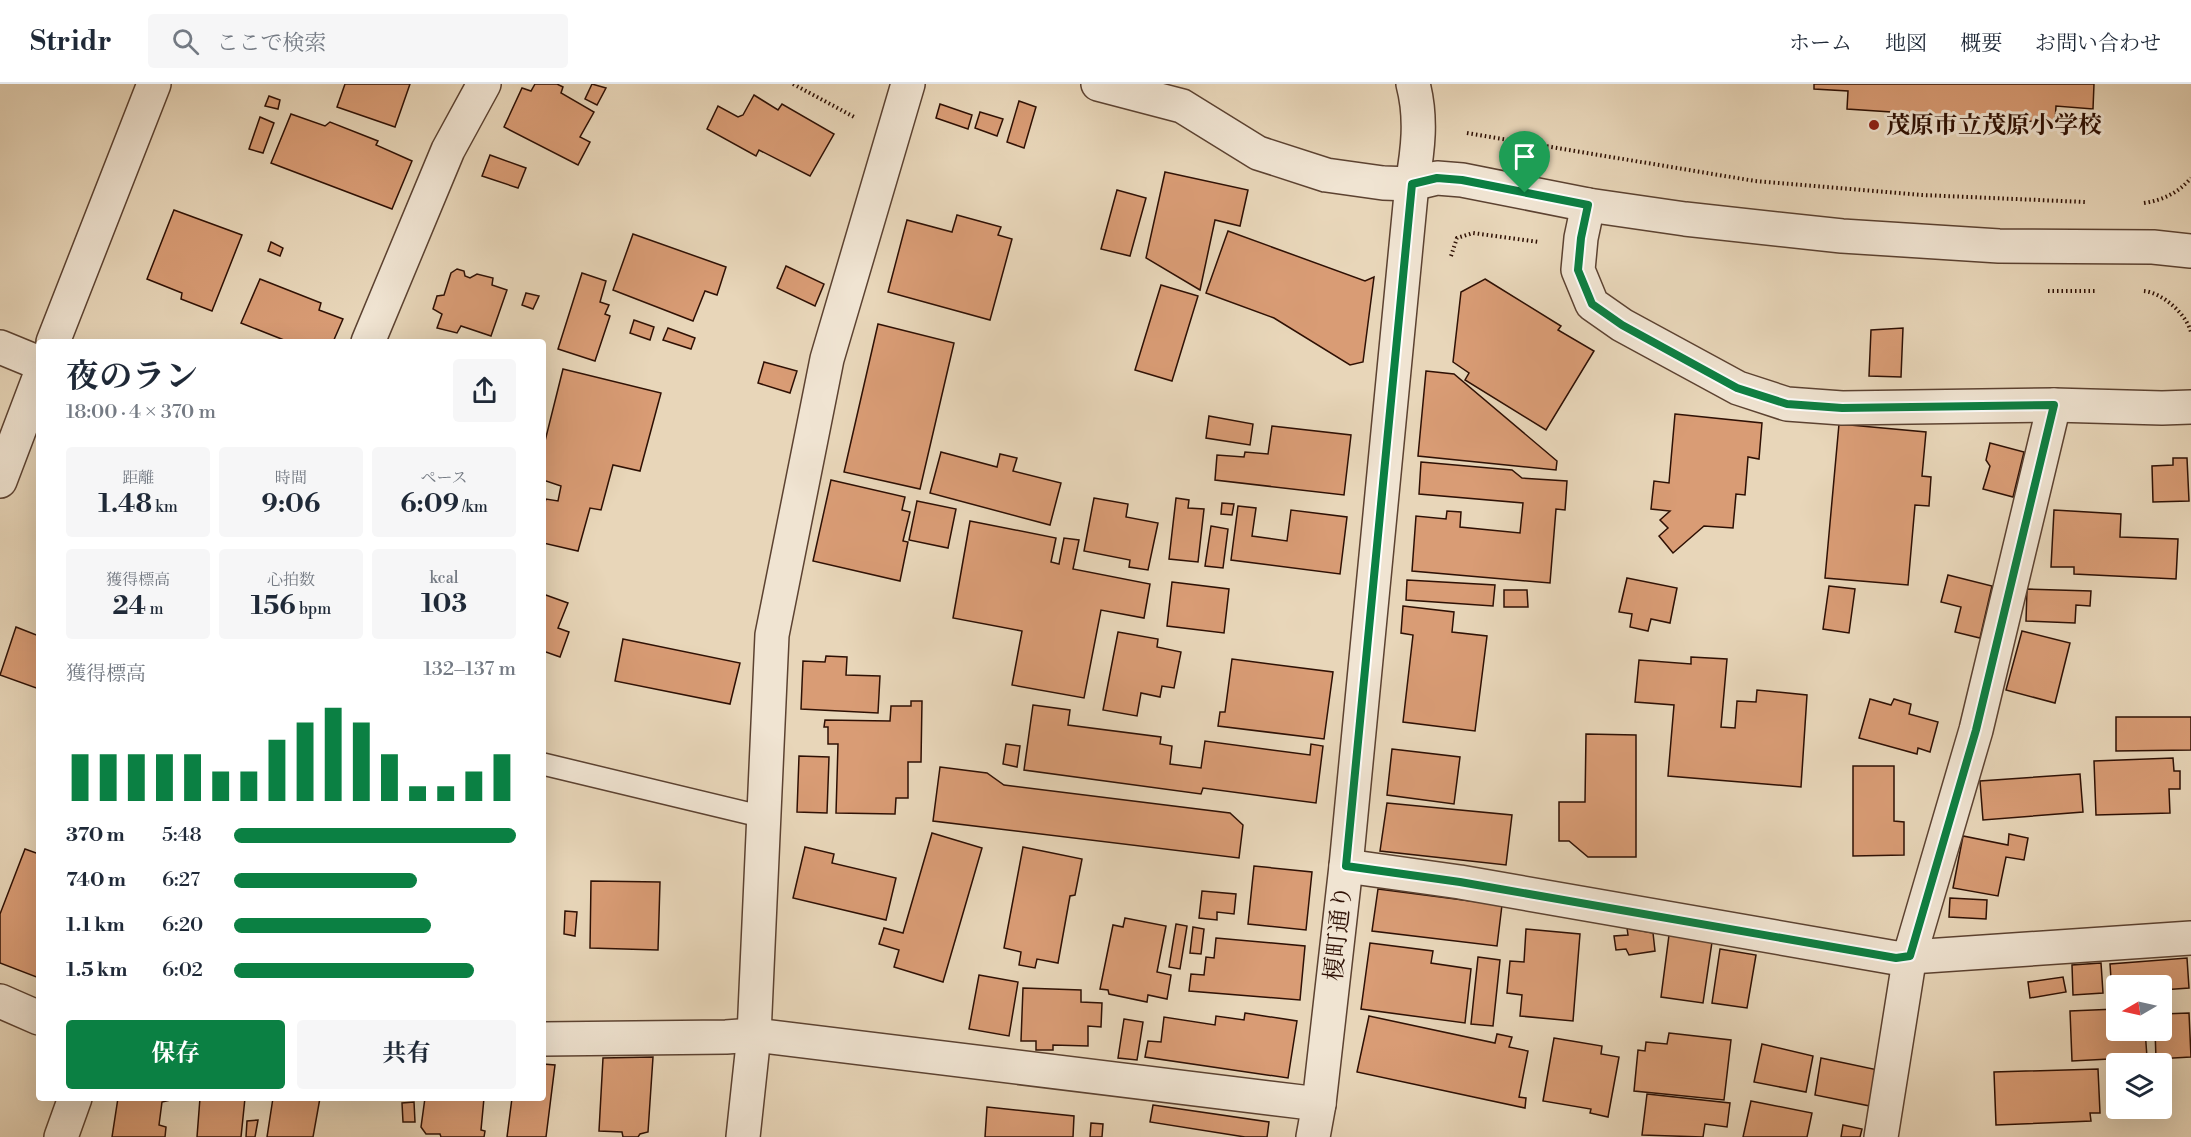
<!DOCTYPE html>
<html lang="ja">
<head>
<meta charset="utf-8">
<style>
  :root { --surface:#fff; --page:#f6f6f7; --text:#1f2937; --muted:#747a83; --line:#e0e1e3; --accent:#0b8043 }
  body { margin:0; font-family:"Libre Bodoni","Noto Serif JP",serif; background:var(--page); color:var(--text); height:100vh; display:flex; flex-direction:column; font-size:22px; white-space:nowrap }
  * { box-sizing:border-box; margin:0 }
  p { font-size:20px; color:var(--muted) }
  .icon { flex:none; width:33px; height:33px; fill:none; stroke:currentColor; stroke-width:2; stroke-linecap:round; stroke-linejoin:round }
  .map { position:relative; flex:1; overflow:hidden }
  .panel { position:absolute; left:36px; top:255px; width:510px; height:762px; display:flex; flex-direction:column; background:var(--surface); border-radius:6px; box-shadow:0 6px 24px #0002 }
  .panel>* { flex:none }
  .needle { width:39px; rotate:261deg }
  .fabs { position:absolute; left:2106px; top:891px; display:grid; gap:12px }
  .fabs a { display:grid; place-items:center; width:66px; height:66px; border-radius:6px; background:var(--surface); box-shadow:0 6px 24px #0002; font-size:30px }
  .pin { position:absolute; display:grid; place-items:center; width:51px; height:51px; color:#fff; margin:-62px -26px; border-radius:50% 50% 50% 0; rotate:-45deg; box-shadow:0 0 6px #0007 }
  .pin .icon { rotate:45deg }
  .round { display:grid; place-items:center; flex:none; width:63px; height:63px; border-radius:6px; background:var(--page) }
  .head { display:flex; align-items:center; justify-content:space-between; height:102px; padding:0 30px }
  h1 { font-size:33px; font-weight:700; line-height:45px }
  .stats { display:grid; grid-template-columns:repeat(3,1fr); gap:9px; height:102px; padding:6px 30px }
  .stats div { display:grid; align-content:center; border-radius:6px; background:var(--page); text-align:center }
  .stats b { font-size:26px; font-weight:700 }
  .stats small { font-size:16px; font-weight:400 }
  .stats p { font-size:16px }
  .chart { height:168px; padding:12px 30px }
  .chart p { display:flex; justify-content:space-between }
  .chart svg { width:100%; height:108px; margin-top:6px; stroke:var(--accent); stroke-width:6 }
  .cta { display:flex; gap:12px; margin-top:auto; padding:12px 30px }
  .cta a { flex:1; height:69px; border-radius:6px; background:var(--accent); color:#fff; font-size:24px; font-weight:700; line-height:69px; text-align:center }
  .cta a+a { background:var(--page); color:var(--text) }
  ul { padding:0 30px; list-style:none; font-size:20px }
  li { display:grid; grid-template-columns:96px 72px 1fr; align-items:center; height:45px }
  li i { height:15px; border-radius:8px; background:var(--accent) }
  header { display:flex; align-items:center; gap:36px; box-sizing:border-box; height:84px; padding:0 30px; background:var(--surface); border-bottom:2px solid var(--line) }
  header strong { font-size:28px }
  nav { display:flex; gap:33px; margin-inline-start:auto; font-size:21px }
  .search { width:420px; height:54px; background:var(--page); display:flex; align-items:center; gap:15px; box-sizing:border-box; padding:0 21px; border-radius:6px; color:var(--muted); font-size:22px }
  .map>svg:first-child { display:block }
</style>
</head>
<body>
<header>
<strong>Stridr</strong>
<div class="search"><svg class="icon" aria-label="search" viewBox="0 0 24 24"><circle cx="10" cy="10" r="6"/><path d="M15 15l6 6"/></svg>ここで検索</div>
<nav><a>ホーム</a><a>地図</a><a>概要</a><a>お問い合わせ</a></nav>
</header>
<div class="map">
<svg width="2191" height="1053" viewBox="0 0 2191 1053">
  <rect width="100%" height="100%" fill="#e8d6b9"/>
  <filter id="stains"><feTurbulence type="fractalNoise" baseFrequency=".00333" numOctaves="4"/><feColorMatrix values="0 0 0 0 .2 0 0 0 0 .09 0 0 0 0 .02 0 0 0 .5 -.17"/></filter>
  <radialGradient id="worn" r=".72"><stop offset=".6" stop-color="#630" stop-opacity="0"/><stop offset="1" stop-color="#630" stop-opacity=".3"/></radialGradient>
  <g fill="#d99c75" stroke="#2e1004" stroke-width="1.5">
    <polygon points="345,0 410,0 395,43 337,23"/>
    <polygon points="535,0 557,0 563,3 561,9 594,28 580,53 590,58 578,81 504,43 522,4 531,7"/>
    <polygon points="592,0 606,4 597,21 585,15"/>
    <polygon points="1814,0 2094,0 2093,25 2056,22 2055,39 1847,25 1848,7 1814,5"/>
    <polygon points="754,11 778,26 782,20 834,50 810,92 759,66 756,72 707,45 718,22 738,33 743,31"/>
    <polygon points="269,12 280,16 278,25 265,22"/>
    <polygon points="1019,17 1036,23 1024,64 1007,58"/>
    <polygon points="940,20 972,31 968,45 936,34"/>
    <polygon points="980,28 1003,35 997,52 975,44"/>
    <polygon points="291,30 325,42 330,38 378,57 376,61 412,77 392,125 271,79"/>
    <polygon points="260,33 274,39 263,69 249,65"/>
    <polygon points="490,71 526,84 518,104 482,92"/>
    <polygon points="1165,88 1248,106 1240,142 1215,136 1200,206 1146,174"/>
    <polygon points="1117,106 1146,114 1130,172 1101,165"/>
    <polygon points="174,126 242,151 212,227 181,215 182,209 147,195"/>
    <polygon points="957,131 1001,143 998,151 1012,155 990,236 888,208 907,136 952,148"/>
    <polygon points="1228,147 1365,197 1374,193 1363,278 1350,281 1274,234 1206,209"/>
    <polygon points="633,150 726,183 717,211 705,207 693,237 613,206"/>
    <polygon points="271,158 283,164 280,172 268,167"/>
    <polygon points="786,182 824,200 815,222 777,204"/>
    <polygon points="457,185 464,187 465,192 470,194 477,190 493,194 492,201 507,206 491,252 461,242 457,249 437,244 442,230 433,225 437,212 444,211 451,189"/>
    <polygon points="582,189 606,197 600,218 609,221 605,230 610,232 595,277 558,265"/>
    <polygon points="260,195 321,219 319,226 343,235 333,258 289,258 241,239"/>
    <polygon points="1485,195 1561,242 1558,246 1594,267 1546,346 1465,296 1469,289 1453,278 1461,208"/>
    <polygon points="1161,201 1198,212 1172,297 1135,286"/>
    <polygon points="526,209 539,212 533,225 522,221"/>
    <polygon points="634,236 654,243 650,256 630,249"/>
    <polygon points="878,240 954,259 920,405 844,388"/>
    <polygon points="668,244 695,254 691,265 663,256"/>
    <polygon points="1903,244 1901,293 1869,292 1871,246"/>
    <polygon points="764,278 797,287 790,309 758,299"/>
    <polygon points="563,285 661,309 640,387 613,381 601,426 590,424 578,467 543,459 543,425 546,415 558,417 561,402 543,396 543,365"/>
    <polygon points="1426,287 1454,290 1557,377 1556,386 1418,372"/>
    <polygon points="1675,330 1762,339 1759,375 1748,373 1745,411 1736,410 1733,444 1704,442 1673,469 1659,452 1668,444 1660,436 1670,427 1651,425 1654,397 1669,399"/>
    <polygon points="1209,332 1253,340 1250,361 1206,354"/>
    <polygon points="1839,340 1926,348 1922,392 1931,393 1929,422 1915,421 1908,501 1825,494"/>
    <polygon points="1272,342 1351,351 1344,411 1215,396 1217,371 1244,373 1245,368 1268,370"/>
    <polygon points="1990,359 2024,368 2013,413 1983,405 1990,382 1986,376"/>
    <polygon points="941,368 997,383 1000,370 1017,374 1013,387 1061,399 1050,441 930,409"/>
    <polygon points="2173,374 2187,374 2189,417 2153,418 2152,382 2173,381"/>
    <polygon points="1421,378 1512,386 1522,394 1567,397 1565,426 1556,425 1550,499 1412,487 1416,432 1446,435 1447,427 1461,428 1460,443 1520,449 1523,419 1419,410"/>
    <polygon points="831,396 905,413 902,426 910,428 903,457 908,458 900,497 813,477"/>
    <polygon points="1094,414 1128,420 1126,433 1158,439 1148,486 1129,483 1130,476 1084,467"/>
    <polygon points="1176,414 1189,416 1188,424 1204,425 1198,478 1169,475"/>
    <polygon points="917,417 956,425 948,464 909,456"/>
    <polygon points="1222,419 1234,420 1232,431 1221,430"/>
    <polygon points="1238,422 1256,424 1252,452 1287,457 1291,426 1347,433 1340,490 1231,476"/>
    <polygon points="2054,426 2121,430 2120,453 2178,455 2176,495 2074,490 2074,483 2051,483"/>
    <polygon points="970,437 1056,454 1051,478 1059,480 1064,454 1079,456 1073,485 1150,500 1144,534 1101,526 1084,614 1012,601 1022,547 953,534"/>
    <polygon points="1211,442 1228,445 1223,484 1205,482"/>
    <polygon points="1948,491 1992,502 1980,554 1955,548 1961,523 1941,518"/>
    <polygon points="1627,494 1677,504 1670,539 1651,535 1648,547 1630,543 1632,530 1619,528"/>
    <polygon points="1407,496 1495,501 1493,522 1406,516"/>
    <polygon points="1172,498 1229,505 1224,549 1167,542"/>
    <polygon points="1829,502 1855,505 1849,549 1823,545"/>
    <polygon points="2027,505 2091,507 2090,522 2076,521 2075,539 2026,537"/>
    <polygon points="1504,506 1527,506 1528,523 1504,523"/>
    <polygon points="543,510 568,519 558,544 569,548 560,573 543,567"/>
    <polygon points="1403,522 1454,528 1452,548 1487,552 1475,647 1403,638 1413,551 1401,549"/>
    <polygon points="16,543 39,552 39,605 0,591"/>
    <polygon points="2022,547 2070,559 2055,619 2006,606"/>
    <polygon points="1118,548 1158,555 1157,563 1181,568 1174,604 1162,602 1160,613 1141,609 1137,632 1103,626"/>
    <polygon points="623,555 740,579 730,620 615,597"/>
    <polygon points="826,572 847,573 846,591 880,592 878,629 801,625 803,577 825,578"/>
    <polygon points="1691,573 1727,575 1721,643 1735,644 1737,617 1756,618 1757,606 1807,611 1801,703 1668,692 1674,621 1635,618 1639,576 1691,580"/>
    <polygon points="1232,575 1333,588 1324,655 1218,642 1220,628 1225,628"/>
    <polygon points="1870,615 1891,621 1894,615 1911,620 1909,630 1938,638 1930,668 1918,664 1917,670 1859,654"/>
    <polygon points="911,617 922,617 921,678 908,678 908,714 896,714 895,730 836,729 838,660 828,660 828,643 824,643 825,636 890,637 891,622 911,622"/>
    <polygon points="1033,621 1070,626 1068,641 1161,653 1160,660 1172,662 1170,680 1201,684 1205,657 1310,671 1311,660 1323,662 1316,719 1203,704 1201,710 1024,686"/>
    <polygon points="2116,633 2191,633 2191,666 2116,667"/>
    <polygon points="1586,650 1636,651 1636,773 1588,773 1569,757 1559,757 1559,718 1585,718"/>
    <polygon points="1006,660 1020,662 1017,683 1003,680"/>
    <polygon points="1392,665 1460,673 1454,720 1387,711"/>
    <polygon points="799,672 829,673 827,729 797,728"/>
    <polygon points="2173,674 2174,687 2180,687 2180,705 2169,705 2170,729 2096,731 2094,677"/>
    <polygon points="1853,682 1894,682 1894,737 1904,738 1904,771 1853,772"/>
    <polygon points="940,683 987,689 1004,701 1230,729 1243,741 1239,774 933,737"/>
    <polygon points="2080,690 2083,728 1983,736 1980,697"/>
    <polygon points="1387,719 1512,731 1506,781 1380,767"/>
    <polygon points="932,749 982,764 943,898 894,883 899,866 879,860 884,844 903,849"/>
    <polygon points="2009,750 2028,754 2024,776 2006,773 1998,812 1953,804 1963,752 2008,761"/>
    <polygon points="805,763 834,770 832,779 896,794 886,836 793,814"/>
    <polygon points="1023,763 1082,775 1075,811 1070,812 1058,879 1037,875 1035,884 1019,881 1021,868 1004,864"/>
    <polygon points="25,765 39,770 39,894 0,879 0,830"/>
    <polygon points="1254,782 1312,788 1306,846 1248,840"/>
    <polygon points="591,797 660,798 658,866 590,864"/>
    <polygon points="1378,805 1502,821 1497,862 1372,847"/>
    <polygon points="1202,807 1236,810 1234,830 1217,828 1217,836 1199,834"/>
    <polygon points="1950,814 1987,816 1986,835 1949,833"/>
    <polygon points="565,827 577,828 575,852 564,850"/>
    <polygon points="1125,834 1166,842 1157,888 1171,891 1167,915 1148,911 1147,918 1109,910 1108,906 1100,905 1113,841 1123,843"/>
    <polygon points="1176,840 1187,842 1180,885 1169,883"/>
    <polygon points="1193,843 1204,845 1201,870 1190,869"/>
    <polygon points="1627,844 1653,849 1655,867 1629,871 1626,865 1616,866 1614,852 1628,851"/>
    <polygon points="1526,845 1580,850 1573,937 1520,932 1522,911 1507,909 1510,877 1524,878"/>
    <polygon points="1669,851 1712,858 1703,919 1661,913"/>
    <polygon points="1216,854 1305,862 1300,916 1189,907 1191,890 1204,891 1206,873 1214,874"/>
    <polygon points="1370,859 1433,867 1431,879 1471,885 1465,939 1361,925"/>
    <polygon points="1720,865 1756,871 1747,924 1712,919"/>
    <polygon points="1478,873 1500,876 1493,942 1471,940"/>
    <polygon points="2187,874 2189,904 2162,906 2162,902 2116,902 2116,909 2112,909 2110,880"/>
    <polygon points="2101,879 2103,909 2073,911 2072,881"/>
    <polygon points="979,891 1018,898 1009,952 969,945"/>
    <polygon points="2063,893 2066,908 2030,914 2028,898"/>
    <polygon points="1023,904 1081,906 1081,918 1102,919 1101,943 1088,942 1088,962 1053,961 1053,966 1036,966 1036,957 1021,957"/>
    <polygon points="2116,925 2116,946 2145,946 2147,973 2072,977 2070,927"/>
    <polygon points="1245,929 1297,937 1288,994 1145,973 1148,957 1161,958 1164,933 1215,941 1216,932 1244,936"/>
    <polygon points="2189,929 2191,973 2156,975 2155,946 2162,946 2162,930"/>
    <polygon points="1369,932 1495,959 1497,950 1512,953 1509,963 1528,967 1519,1013 1526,1014 1525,1024 1357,988"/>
    <polygon points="1124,935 1143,938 1137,976 1118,974"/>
    <polygon points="1669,949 1731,956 1724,1016 1634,1007 1638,966 1645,967 1646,958 1667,960"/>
    <polygon points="1554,954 1602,962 1601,970 1619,973 1608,1033 1590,1029 1591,1025 1543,1017"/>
    <polygon points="1762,960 1813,972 1806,1008 1754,998"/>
    <polygon points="653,973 648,1048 640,1050 638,1053 623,1053 622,1048 599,1047 603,974"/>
    <polygon points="1821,974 1878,986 1870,1022 1815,1011"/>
    <polygon points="543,980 555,981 546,1053 507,1053 512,1014 543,1014"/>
    <polygon points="2098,985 2100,1029 2090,1029 2091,1037 1996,1041 1994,988"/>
    <polygon points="1647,1010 1730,1019 1727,1043 1705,1040 1703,1053 1642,1051"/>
    <polygon points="118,1014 171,1014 170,1016 162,1018 159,1041 166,1043 165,1053 112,1053"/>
    <polygon points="200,1014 245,1014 241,1053 197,1053"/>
    <polygon points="273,1014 320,1014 313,1053 267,1053"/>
    <polygon points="425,1014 484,1014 481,1046 485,1047 484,1053 441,1053 440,1050 426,1050 421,1043"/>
    <polygon points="1751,1017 1812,1029 1807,1053 1743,1053"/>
    <polygon points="414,1018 415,1038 403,1038 402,1019"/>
    <polygon points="1153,1021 1269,1038 1267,1053 1245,1053 1150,1038"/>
    <polygon points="987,1023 1074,1032 1073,1053 985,1053"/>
    <polygon points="258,1036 255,1053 246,1053 247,1037"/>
    <polygon points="1091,1039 1103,1040 1102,1053 1090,1053"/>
    <polygon points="1843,1041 1862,1045 1860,1053 1841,1053"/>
  </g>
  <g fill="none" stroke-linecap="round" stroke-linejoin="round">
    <defs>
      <polyline id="service" points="543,680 764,733"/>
      <g id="minor">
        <polyline points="1098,0 1182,22 1258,69 1326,91 1383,99 1412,100"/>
        <polyline points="1588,121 1581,154 1578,186 1592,220 1622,241 1738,304 1787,320 1842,324 2054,321 2162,324 2191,323"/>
        <polyline points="368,258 448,66 484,0"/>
        <polyline points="0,263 39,279"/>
        <polyline points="1346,782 1460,798 1896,874 2191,854"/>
        <polyline points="0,917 39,934"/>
        <polyline points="543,955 726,953 754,951 1319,1020"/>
        <polyline points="61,1053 75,1014"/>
        <polyline points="743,1053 754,951 772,551 827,275 908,0"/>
        <path d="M1313,1053L1319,1020L1346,782L1412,100C1418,66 1422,34 1413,0"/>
        <polyline points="1881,1053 1910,871 1976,646 2054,321"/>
      </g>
      <g id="tertiary">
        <polyline points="1412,100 1437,94 1462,96 1588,121 1685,135 1842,152 1999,162 2153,163 2191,167"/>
        <polyline points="53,258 154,0"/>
        <polyline points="0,397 39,294"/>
      </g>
    </defs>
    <use href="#service" stroke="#5c4231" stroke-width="24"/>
    <use href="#minor" stroke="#5c4231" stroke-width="36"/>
    <use href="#tertiary" stroke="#5c4231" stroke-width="36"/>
    <g stroke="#2e1004" stroke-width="4" stroke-dasharray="1.5 3" stroke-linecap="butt">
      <polyline points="793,0 856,34"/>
      <polyline points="1467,49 1755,97 1922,111 2085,118"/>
      <path d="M2144,119C2163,116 2178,109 2191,94"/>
      <polyline points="1451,172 1457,154 1473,149 1539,158"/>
      <polyline points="2048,207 2095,207"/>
      <path d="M2144,207C2163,209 2186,230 2191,248"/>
    </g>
    <use href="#service" stroke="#f0e4d2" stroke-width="21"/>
    <use href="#minor" stroke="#f0e4d2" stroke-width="33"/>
    <use href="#tertiary" stroke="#f0e4d2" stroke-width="33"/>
  </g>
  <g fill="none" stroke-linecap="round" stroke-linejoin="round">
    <defs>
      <polygon id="route" points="1437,94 1462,96 1588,121 1581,154 1578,186 1592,220 1622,241 1737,304 1787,320 1842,324 2054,321 1976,646 1910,872 1896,874 1460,798 1346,782 1412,100"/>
    </defs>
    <use href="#route" stroke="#fff" stroke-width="12"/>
    <use href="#route" stroke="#0b8043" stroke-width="8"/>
  </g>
  <circle fill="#8f2418" stroke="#f0e4d2" stroke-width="2" cx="1874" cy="41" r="6"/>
  <g text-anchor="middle" stroke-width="6" stroke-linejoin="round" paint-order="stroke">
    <g font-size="24" font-weight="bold" fill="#2e1004" stroke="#f0e4d2" text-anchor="start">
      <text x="1886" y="49">茂原市立茂原小学校</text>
    </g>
    <g font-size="24" fill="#2e1004" stroke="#f0e4d2">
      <text transform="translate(1338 849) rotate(-84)" y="8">榎町通り</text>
    </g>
  </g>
  <rect width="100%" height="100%" filter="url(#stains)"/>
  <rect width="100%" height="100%" fill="url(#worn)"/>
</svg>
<div class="fabs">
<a><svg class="needle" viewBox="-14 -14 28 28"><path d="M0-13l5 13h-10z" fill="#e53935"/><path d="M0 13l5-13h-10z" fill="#747a83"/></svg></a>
<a><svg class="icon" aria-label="layers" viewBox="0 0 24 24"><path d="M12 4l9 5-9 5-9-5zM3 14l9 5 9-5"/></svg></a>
</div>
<div class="pin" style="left:1525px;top:109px;background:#1e9e55"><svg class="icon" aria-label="arrive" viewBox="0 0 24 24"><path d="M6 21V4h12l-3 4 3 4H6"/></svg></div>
<section class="panel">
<div class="head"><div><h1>夜のラン</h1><p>18:00 · 4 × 370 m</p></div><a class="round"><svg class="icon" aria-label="share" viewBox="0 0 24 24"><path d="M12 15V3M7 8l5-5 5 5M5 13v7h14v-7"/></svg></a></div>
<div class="stats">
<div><p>距離</p><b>1.48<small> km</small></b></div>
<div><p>時間</p><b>9:06</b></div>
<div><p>ペース</p><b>6:09<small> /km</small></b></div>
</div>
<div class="stats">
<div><p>獲得標高</p><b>24<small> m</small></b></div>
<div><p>心拍数</p><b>156<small> bpm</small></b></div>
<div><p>kcal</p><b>103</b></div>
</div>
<div class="chart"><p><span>獲得標高</span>132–137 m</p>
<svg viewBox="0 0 160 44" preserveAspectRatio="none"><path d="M5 44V25M15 44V25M25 44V25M35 44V25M45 44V25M55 44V32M65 44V32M75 44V19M85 44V12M95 44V6M105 44V12M115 44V25M125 44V38M135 44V38M145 44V32M155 44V25"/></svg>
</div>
<ul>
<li><b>370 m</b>5:48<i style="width:100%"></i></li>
<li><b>740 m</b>6:27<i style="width:65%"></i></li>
<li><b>1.1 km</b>6:20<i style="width:70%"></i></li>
<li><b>1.5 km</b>6:02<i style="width:85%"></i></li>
</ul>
<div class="cta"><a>保存</a><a>共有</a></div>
</section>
</div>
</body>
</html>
